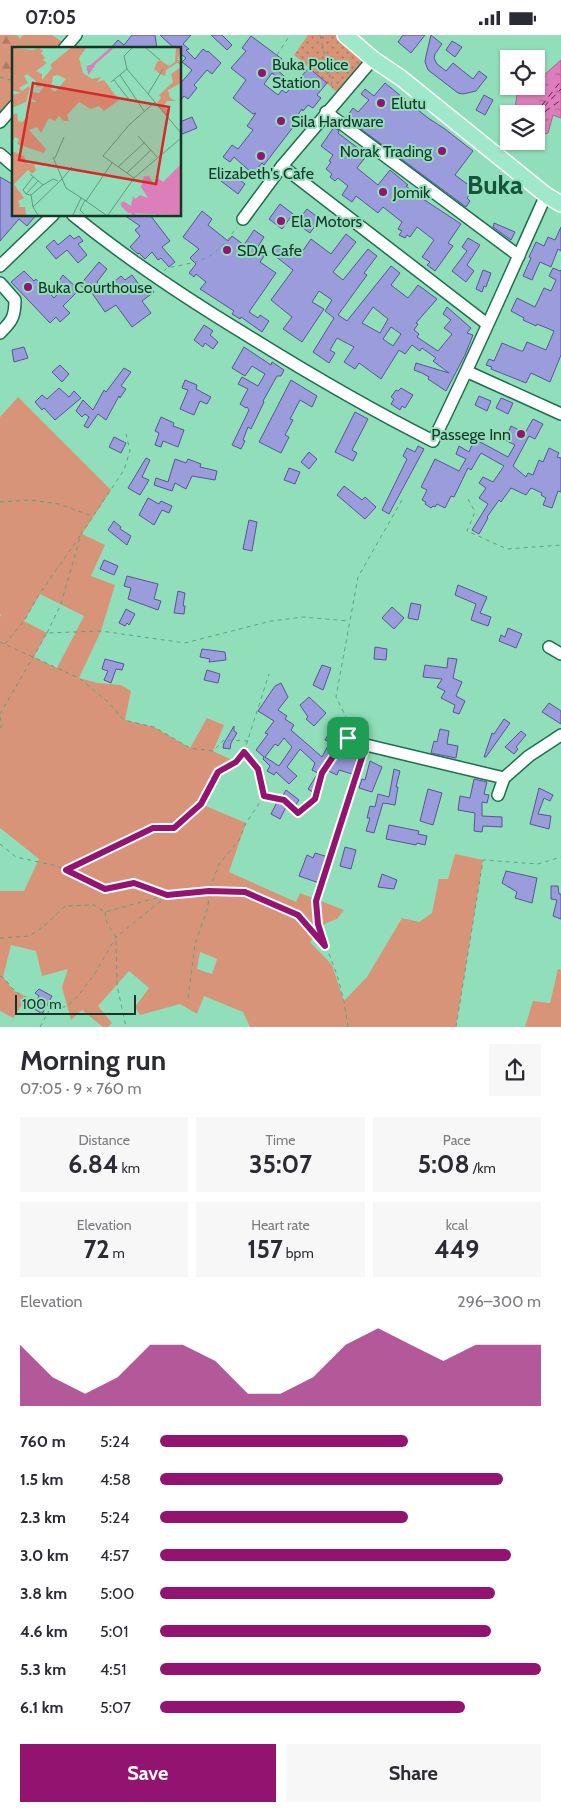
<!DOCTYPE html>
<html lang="en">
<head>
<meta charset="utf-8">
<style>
  :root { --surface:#fff; --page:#f7f7f7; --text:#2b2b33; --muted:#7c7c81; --accent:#931470 }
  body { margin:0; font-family:Cabin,sans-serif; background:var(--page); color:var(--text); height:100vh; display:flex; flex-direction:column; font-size:19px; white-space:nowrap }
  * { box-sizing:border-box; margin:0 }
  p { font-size:16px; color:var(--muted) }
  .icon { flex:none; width:28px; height:28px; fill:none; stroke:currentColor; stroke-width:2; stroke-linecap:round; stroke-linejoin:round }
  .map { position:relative; height:992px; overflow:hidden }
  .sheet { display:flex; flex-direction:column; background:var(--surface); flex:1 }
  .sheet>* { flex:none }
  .tools { position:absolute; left:500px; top:15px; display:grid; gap:10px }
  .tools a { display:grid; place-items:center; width:45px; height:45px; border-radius:0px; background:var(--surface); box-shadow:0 1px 4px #0004; font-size:25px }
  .scale { position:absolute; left:15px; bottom:12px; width:121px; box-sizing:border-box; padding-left:5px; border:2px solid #153527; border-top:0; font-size:14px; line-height:18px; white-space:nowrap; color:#153527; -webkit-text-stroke:4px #91dfba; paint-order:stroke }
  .pin { position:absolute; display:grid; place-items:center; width:42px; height:42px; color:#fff; margin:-21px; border-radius:10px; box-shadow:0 2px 8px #0006 }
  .round { display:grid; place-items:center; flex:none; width:52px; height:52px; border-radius:0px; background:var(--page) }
  .head { display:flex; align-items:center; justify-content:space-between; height:85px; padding:0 20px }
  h1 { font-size:28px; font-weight:700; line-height:38px }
  .metrics { display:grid; grid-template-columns:repeat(3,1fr); gap:8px; height:85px; padding:5px 20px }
  .metrics div { display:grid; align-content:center; border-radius:0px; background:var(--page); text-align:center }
  .metrics b { font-size:25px; font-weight:700 }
  .metrics small { font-size:14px; font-weight:400 }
  .metrics p { font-size:14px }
  .chart { height:140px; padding:10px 20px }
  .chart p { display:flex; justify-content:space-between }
  .chart svg { width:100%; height:90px; margin-top:5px; fill:var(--accent); opacity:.7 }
  .action { display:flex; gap:10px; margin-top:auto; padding:10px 20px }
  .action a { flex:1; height:58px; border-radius:0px; background:var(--accent); color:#fff; font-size:20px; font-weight:700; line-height:58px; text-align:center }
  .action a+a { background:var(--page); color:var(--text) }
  ul { padding:0 20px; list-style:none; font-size:16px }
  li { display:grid; grid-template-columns:80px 60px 1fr; align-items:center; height:38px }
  li i { height:12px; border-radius:6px; background:var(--accent) }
  .status { display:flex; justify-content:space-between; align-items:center; height:35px; padding:0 25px; background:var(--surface); direction:ltr }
  .status svg { height:14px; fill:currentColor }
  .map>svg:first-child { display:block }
</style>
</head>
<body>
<div class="status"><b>07:05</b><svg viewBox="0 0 49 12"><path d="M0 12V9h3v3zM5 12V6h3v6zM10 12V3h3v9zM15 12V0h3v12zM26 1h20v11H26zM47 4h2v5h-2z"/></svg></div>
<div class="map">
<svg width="561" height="992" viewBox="0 0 561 992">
  <defs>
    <pattern id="forest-firs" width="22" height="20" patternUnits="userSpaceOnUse" patternTransform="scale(1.25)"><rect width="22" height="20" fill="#d89478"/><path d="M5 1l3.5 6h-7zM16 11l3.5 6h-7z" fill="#ae7a62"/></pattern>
    <pattern id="park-dots" width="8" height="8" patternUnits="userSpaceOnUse" patternTransform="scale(1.25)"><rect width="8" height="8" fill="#d89478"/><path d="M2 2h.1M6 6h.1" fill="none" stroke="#ae7a62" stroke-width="1.8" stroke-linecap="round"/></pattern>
    <pattern id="water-ripples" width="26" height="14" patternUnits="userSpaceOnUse" patternTransform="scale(1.25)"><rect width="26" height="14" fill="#dc7eb9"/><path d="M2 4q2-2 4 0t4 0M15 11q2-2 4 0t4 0" fill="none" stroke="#b16896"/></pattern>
  </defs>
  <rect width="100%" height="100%" fill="#91dfba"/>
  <g fill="#d89478" fill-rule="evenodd">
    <polygon points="23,0 52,0 67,10 64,14 14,14 14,18 10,16"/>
    <polygon points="0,39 14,41 14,71 0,87"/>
    <path d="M18,362L111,455L82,499L105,510L91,541L115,550L101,596L79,643L98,648L121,650L131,656L125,685L154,692L190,713L207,683L224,690L213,716L236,727L218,737L201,769L246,788L229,837L296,867L300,858L344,875L337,884L326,888L310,907L332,930L344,966L367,942L402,883L419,887L432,878L439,844H448L455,819L483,825L456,992H250L243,977L204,961L197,979L180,969L140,980L135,972L149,953L129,936L98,971L112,988L108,992H103L82,975L71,985L62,952L68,934L42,941L36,916L11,910L3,942L14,956L27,962L13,983L0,976V856H24L39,824L0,793V582L1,580L0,579V382ZM40,559L84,581L57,633L34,622L47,598L24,586ZM200,917L217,924L212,939L197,934Z"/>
    <polygon points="558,934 561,935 561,992 525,992 533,966 550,968"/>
  </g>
  <polygon fill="url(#forest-firs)" points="0,0 17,0 20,4 10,16 14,18 13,42 0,39"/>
  <polygon fill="url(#park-dots)" points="308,0 336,0 364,26 338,58 294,20"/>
  <polygon fill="url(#water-ripples)" stroke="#a0688d" points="561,25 561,83 553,80 548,98 539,101 536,99 536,79 517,79 515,72 517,60 536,51 543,41"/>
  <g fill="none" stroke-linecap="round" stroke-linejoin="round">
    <g stroke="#7f0b60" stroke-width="1" stroke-dasharray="6 5" stroke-linecap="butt">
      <polyline points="535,79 561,46"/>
      <polyline points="536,80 561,54"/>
      <polyline points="536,83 561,65"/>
    </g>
  </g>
  <g fill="#9b9cdc" stroke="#575691" fill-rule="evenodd">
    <polygon points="132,0 155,0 157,14 110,14 118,5 124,10"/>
    <polygon points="160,0 191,0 183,9 189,14 186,15 195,24 203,14 207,17 208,16 221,28 212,39 207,35 194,50 197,53 188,64 184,61 180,66 180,49 192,35 182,27 186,23 182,20 180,22 180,14 175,14"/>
    <polygon points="211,0 222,0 232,10 227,15"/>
    <polygon points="403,0 425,0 411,18 398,7"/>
    <polygon points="431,0 442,9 435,19 434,23 437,29 446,36 453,28 473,44 479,36 487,42 476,56 463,59 458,58 428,35 425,27 426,21"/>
    <polygon points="251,1 282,24 275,33 284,41 281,45 272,38 264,49 278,60 282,55 286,58 309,33 327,48 317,60 321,63 313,73 308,70 303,76 302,74 294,85 297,87 264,130 262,128 253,139 234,122 230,127 223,122 232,110 238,114 253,95 247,91 256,78 253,79 233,63 246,45 231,33 246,16 242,13"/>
    <polygon points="452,6 462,12 455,22 446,15"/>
    <polygon points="385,48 428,83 445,94 473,116 455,140 474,154 467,163 470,166 466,172 346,83 353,73 358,77 369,65 361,59 365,54 374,61"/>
    <polygon points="484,60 493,65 485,80 476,75"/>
    <polygon points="192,82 197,93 180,100 180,87"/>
    <polygon points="334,92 339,96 338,98 367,120 357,133 378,150 390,135 408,150 406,151 420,162 461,189 448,208 453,211 435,236 427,230 430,227 422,222 434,205 417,192 410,202 407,200 405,203 399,200 402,196 398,194 402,187 383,172 378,178 356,161 352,167 342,160 348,151 338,143 335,146 330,142 332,139 326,134 331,127 329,126 333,120 321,111"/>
    <polygon points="229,136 245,149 238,159 221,146"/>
    <polygon points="0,142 14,150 14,180 36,180 27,191 19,184 0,206"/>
    <polygon points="280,169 293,179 282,194 269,184"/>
    <polygon points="307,174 320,184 310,198 296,188"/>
    <polygon points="202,176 212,184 208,190 228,206 232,201 244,210 254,195 264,202 256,215 264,221 260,227 276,238 249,277 258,283 260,280 269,286 262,297 241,282 240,284 232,279 234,276 200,254 206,247 196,239 194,242 189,238 196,229 190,223 199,214 183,202"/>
    <polygon points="124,180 150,180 170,206 162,212 175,227 169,232 161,223 158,225 152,217 145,224 139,218 138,219 130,212 140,201 135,195 140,191"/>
    <polygon points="494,188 515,197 511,205 493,192"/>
    <polygon points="561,192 561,216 558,214 551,232 540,227 532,245 523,241 531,223 529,222 536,207 544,211 548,202 555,205"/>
    <path d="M346,199L356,207L333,237L343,245L368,214L377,221L364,238L367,240L338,280L347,286L391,231L400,238L391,250L408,263L418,250L437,264L416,288L418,289L414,295L419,299L417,302L438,316L452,299L444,293L451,285L443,279L447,272L471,293L467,298L473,300L465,320L446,356L428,344L429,342L422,338L414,335L416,328L449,338L433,326L436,323L422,313L420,316L412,310L405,319L399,315L381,344L359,328L355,334L344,327L354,312L337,303L330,315L335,318L329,328L313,317L334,283L325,276L332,265L319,256L312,267L324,274L302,307L283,294L292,282L271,265L293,235L270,217L275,210L286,218L292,209L302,217L311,204L331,219ZM373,272L388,284L380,298L362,288ZM391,292L401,299L393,311L383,304Z"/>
    <polygon points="70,200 74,204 79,201 83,206 78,209 87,220 78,228 67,215 56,224 46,212 54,205 58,210"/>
    <polygon points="468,203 480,210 467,230 474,236 466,247 452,236 467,216 462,212"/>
    <polygon points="99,227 107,234 97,247 103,256 121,241 125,245 132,240 143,255 149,251 154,257 142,266 151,278 132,292 116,270 105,277 90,255 88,257 80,250"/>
    <polygon points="553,233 560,236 561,235 561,320 550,347 531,338 526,348 491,334 492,332 486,330 489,324 494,326 502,308 521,316 523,316 527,307 546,315 554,296 537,289 536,291 523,285 524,283 511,276 517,263 535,272 544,253 551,256 556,245 549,241"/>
    <polygon points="483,235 491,238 486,252 484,251 482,257 476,254"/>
    <polygon points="24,236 34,246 36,244 54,263 64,252 58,247 63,240 79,255 63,271 70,278 60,287 56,282 50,288 11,247"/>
    <polygon points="204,290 213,296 210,300 218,307 213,314 205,308 203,312 194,305"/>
    <polygon points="24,312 28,323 14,327 12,315"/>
    <polygon points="244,312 271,330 272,327 284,335 281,341 277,341 263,366 264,367 251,394 248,392 243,405 245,406 241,414 232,410 249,375 247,372 246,373 240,369 248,354 238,349 242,342 258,351 265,339 252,331 245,341 232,333"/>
    <polygon points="60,330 69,339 62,347 52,337"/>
    <polygon points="124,333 131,337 121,351 126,354 120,363 119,361 106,385 98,379 88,393 84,391 89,382 85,379 82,382 76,376 83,365 93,375 104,355 106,357"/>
    <polygon points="185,345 197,350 196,354 211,362 207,369 200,366 194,380 180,374 188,355 182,353"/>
    <polygon points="291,345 317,361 312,372 300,365 290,384 293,385 285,400 289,402 281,418 259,407"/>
    <polygon points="59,353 69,362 74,356 81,363 55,385 44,373 42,375 35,367 42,360 47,364"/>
    <polygon points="401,353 413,360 405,373 402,371 400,375 391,369 394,364 391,362 396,355 398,356"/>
    <polygon points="479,361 491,366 487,376 475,370"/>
    <polygon points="501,363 513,368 508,379 496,373"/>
    <polygon points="355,377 368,384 352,415 357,418 353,426 335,417"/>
    <polygon points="161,382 174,388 173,391 184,395 178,412 163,406 161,412 155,410 159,398 155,396"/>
    <polygon points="533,384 543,389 535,404 529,401 513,431 526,442 528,438 533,440 539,425 543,427 549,413 559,418 557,422 561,423 561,457 558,456 552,473 543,470 546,463 541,460 542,458 531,453 526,460 511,453 501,467 499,465 487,482 488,483 479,499 472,495 488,469 479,463 486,453 479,448 483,442 493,447 504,431 481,418 471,435 468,433 454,462 451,461 445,473 437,469 435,472 433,471 431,473 425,469 426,467 422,465 427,455 421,452 435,424 459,436 466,424 456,419 459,411 469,417 474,405 482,408 508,422 515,410 503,404 507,397 508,398 511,391 525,398"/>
    <polygon points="114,402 126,408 121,418 109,412"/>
    <polygon points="418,411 424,414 389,479 382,475 407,424 403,421 407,413 415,417"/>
    <polygon points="309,417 317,424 309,434 301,427"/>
    <polygon points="146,423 150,425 142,442 149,445 140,460 128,453"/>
    <polygon points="175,424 186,428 188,424 201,429 200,432 217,436 215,445 192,441 186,454 175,448 172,456 154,450 156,443 168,447"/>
    <polygon points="289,433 300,437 295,449 284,445"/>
    <polygon points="344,451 362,465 365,462 376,472 365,484 337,460"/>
    <polygon points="148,463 159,469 161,466 172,471 169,478 162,475 154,490 139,480"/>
    <polygon points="249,485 257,487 252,516 243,514"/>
    <polygon points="114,486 121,492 120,494 131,501 127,510 108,495"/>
    <polygon points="104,525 118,531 114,540 100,534"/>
    <polygon points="127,541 158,549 154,564 161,566 158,575 128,564 131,553 124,551"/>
    <polygon points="458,550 487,562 480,578 491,582 488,591 471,585 476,569 455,560"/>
    <polygon points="178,556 185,558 183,571 185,571 184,579 174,578"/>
    <polygon points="411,568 421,570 418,585 408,583"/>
    <polygon points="392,572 404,583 394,594 382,583"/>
    <polygon points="126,574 135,579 129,590 127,588 125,591 119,588"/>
    <polygon points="508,593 522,599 516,613 499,606 501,600 505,602"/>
    <polygon points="375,612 387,614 386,625 374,624"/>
    <polygon points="202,614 225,617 226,625 209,627 210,624 200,622"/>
    <polygon points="448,623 457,624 453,643 462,647 456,661 465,666 459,679 453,677 455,670 441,663 445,656 437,652 442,644 423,642 425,630 447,633"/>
    <polygon points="105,624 124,629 122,635 116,634 111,648 104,645 108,636 102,634"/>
    <polygon points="322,630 331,633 323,655 313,650"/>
    <polygon points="207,635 220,639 218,648 204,645"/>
    <path d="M281,648L288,662L278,675L287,681L285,684L294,690L291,695L322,722L330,707L325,705L335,688L344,693L341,698L342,699L341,704L336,712L352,717L353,713L359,715L352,739L339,735L337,740L324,734L314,758L308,754L318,738L312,735L315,728L300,714L287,732L297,741L289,749L276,737L274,740L267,736L270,731L263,724L264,722L256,715L268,699L265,698L274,686L258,676L275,651ZM284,703L292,712L279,731L265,722L275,709L278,711Z"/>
    <polygon points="309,662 326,678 314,691 306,684 308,682 300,670"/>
    <polygon points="549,668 561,676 561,689 542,677"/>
    <polygon points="504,684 510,688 486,722 484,722 492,698 494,699"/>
    <polygon points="234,691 234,696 237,698 231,708 230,714 223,713 224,708"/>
    <polygon points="440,694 449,696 447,709 458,711 456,723 431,718 434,706 437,707"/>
    <polygon points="521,696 526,700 516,712 518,714 514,719 505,712"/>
    <polygon points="370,726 382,732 372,757 359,753 362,744 365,745"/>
    <polygon points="394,734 400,736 396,752 398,752 395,770 383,768 374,798 366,796 370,783 367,783 370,771 375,772 378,759 389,762"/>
    <polygon points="474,744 487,747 484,759 489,760 487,768 482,767 482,781 502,782 502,792 483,791 482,797 474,796 475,778 458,775 460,761 470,763"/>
    <polygon points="539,753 553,760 550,766 544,763 538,779 551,781 549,794 530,789"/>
    <polygon points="428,754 442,758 433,790 420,786"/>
    <polygon points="286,755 299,765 295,771 289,766 280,784 271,779 277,767 279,768"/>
    <polygon points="389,790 419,796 418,799 427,801 425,810 417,808 416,810 386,804"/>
    <polygon points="345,812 356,815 351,834 340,831"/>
    <polygon points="315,818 328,822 319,848 299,841 307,820 313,823"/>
    <polygon points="506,836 537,843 532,868 515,863 517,857 502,848"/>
    <polygon points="382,839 397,845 394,854 378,852"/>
    <polygon points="551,851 558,851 559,859 561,859 561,884 553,881 557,865 551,864"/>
    <polygon points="39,954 52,961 42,979 33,973 39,961 35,958"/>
  </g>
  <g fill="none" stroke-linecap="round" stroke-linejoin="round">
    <defs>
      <g id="minor">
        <polyline points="64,14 76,0"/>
        <polyline points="326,77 519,221"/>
        <polyline points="0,87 14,71"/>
        <polyline points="0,119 14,131"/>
        <polyline points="282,131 487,289"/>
        <path d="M73,180C128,225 184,262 245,299C306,337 369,374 433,406C473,325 509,242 546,160"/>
        <polyline points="243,184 282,131 373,24"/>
        <polyline points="0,231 53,180"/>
        <path d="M0,248L15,265C15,282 12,286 0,298"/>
        <polyline points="468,337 561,379"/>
        <polyline points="549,612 561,619"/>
        <polyline points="348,703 366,710 504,743"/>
        <polyline points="498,760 504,743 529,721 561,700"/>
      </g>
      <polyline id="major" points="345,0 373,24 401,43 546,160 561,169"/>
    </defs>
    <use href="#minor" stroke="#1c6f4f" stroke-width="14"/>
    <use href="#major" stroke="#fff" stroke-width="18"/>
    <g stroke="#629f82" stroke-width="1" stroke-dasharray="4 4" stroke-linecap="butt">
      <polyline points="320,0 333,55"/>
      <polyline points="277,20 288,3"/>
      <polyline points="0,42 14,46"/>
      <path d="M164,236L167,233C186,229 208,227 222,211C228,206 232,198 237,192"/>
      <polyline points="468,464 475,477 467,496 507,514 561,510"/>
      <polyline points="0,467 30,465 59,469 92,481"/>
      <polyline points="47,598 61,569 81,499 124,435 130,416 126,399"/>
      <polyline points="0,607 79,643 107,666 124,685 154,692 190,713 213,716 224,705 248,706"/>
      <polyline points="5,609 24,586 40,558 80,501"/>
      <polyline points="0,679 47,598 101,596 185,608 271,586 303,582 349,586"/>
      <polyline points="0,682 2,691 0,693"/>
      <polyline points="347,693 346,682 336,662 358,542 402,465"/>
      <polyline points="264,760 257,734 244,717 269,639"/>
      <polyline points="0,809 16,822 57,831 105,854 134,848 166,860"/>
      <polyline points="66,835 153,793 174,793 201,769 218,737 236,727 244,717"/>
      <polyline points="105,877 107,888 116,902 117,950 126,992"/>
      <polyline points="0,903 30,901 45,890 65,871 94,870 105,877 167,860 209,856 245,857 297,880 325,911"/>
      <path d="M0,941C7,944 9,951 14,955C24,964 46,969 58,974L67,971L77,962L94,940L116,902L166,862"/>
      <polyline points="188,963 195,909 208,872 209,856 219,829 239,805 246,788 264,761 284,765 298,778 315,763 323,738 342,710"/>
      <polyline points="40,992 51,972"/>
      <polyline points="348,992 344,966 337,940 318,889 316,866 363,720"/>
      <polyline points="456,992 483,825 538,829 561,822"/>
    </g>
    <use href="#minor" stroke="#fff" stroke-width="11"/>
    <use href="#major" stroke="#9fe8c9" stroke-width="15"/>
  </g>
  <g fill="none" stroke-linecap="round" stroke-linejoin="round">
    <defs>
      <polygon id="route" points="348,703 366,710 316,866 318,889 325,911 298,880 245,857 209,856 167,860 134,848 105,854 66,835 153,793 174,793 201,769 218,737 236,727 244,717 258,734 264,761 284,765 298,778 315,764 322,738 336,717"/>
    </defs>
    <use href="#route" stroke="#fff" stroke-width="10"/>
    <use href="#route" stroke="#931470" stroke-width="6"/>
  </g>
  <g fill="#931470" stroke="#91dfba" stroke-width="2">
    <circle cx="262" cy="38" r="5"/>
    <circle cx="381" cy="68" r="5"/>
    <circle cx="281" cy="86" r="5"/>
    <circle cx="442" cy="116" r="5"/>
    <circle cx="261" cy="121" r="5"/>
    <circle cx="383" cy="157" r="5"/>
    <circle cx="281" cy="186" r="5"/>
    <circle cx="227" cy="215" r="5"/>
    <circle cx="28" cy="252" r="5"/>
    <circle cx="521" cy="399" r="5"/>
  </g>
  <g text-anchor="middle" stroke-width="4" stroke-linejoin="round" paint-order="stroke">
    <g font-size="16" fill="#153527" stroke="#91dfba" text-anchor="start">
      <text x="272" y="35">Buka Police<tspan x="272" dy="18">Station</tspan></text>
      <text x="391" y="74">Elutu</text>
      <text x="291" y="92">Sila Hardware</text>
      <text x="432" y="122" text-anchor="end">Norak Trading</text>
      <text x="261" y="144" text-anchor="middle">Elizabeth's Cafe</text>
      <text x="393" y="163">Jomik</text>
      <text x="291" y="192">Ela Motors</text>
      <text x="237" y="221">SDA Cafe</text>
      <text x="38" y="258">Buka Courthouse</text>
      <text x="511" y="405" text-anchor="end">Passege Inn</text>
    </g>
    <g font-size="26" font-weight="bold" fill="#16533b" stroke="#91dfba">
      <text x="495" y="159">Buka</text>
    </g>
  </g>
  <g transform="translate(12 12)">
    <rect width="169" height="169" fill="#91dfba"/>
    <path d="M0,1L21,3L27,1L31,4L29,6L33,11L31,13L35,16L24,24L30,27V33L40,21L38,18L51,7L59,1H74L67,11L71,26L80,32L89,30L85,35L92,33L107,53L92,64L87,59L79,62L67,55L55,68L57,74H52L47,69L43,74L37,71L29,86L25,80L17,83L34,102L32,106L5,97L7,92L3,90L0,96V68L5,66L6,74L10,75L17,69L19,55H25L18,50L20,45L27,46L32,39L24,40V34L15,27L12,29L16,36L7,41L10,44L17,39L18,41L14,55L0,61V48L9,46L0,43ZM46,28L54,32L43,45L39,42L41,29ZM164,1H169L166,12L169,18L165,16L154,23L153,29L148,27L142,22L145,15L148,13L157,19L163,15ZM169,20V36L156,43L158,51L164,54H155L151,60L158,64L154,69L145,56L149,51L147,48L161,35L159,27ZM0,104L12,109L16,117H22L24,123L20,127L16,123L2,137L12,151L6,154L8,158L6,160H13L14,168H0Z" fill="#d89478" fill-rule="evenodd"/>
    <path d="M169,117V168L113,166H116L109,159L111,154L119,159L121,149L123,152L128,148L136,151L129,140L132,130L137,129L144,141V134L146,131L151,135Z" fill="#dc7eb9"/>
    <path fill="none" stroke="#dc7eb9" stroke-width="2.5" d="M80,19L76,20L77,25L82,18M75,23L100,1M169,131L165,136L148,143L132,130L145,147L169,159M134,134L146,168M109,156L123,168"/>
    <path fill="none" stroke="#5f9b7f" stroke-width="1" d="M120,1L112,9L115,22L169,86M134,1L148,13M108,28L132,64M102,33L118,54L125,53M99,35L115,22M136,47L151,22M126,89L145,110M41,110L54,141L74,154M43,111L52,90M106,120L133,95M115,126L139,103M18,127L31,138L41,132L46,134M21,130L11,143L14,147L19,148L31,138M122,131L91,109L117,78L143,55M50,132L60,120M14,147L26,134M19,148L21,160L26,168M21,160L50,132M72,167L68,163L73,153M61,168L69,151M94,168L74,154L100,116M96,168L122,131L169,91"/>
    <path fill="#d62828" fill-opacity="0.15" stroke="#d62828" stroke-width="2.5" d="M21,36L157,60L144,137L7,113Z"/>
    <rect width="169" height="169" fill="none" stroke="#153527" stroke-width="2.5"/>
  </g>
</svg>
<div class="tools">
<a><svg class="icon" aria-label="locate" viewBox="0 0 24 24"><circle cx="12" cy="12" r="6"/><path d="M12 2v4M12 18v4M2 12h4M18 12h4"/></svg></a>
<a><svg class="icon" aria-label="layers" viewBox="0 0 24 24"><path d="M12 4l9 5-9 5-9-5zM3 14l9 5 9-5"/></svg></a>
</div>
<div class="scale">100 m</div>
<div class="pin" style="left:348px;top:703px;background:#1e9e55"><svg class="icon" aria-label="arrive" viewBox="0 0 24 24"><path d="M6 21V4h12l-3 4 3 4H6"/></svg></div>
</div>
<section class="sheet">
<div class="head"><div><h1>Morning run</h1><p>07:05 · 9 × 760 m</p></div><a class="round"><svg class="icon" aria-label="share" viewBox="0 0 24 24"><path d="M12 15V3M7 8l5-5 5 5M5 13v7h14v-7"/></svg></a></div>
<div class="metrics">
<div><p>Distance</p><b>6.84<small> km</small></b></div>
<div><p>Time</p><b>35:07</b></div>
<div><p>Pace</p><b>5:08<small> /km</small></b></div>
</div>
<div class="metrics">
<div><p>Elevation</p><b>72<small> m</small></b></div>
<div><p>Heart rate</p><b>157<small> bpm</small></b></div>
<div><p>kcal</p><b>449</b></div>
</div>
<div class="chart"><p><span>Elevation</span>296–300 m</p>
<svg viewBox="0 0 160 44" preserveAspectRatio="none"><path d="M0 44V14L10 30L20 38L30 30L40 14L50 14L60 22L70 38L80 38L90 30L100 14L110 6L120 14L130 22L140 14L150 14L160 14V44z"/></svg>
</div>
<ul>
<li><b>760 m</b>5:24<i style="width:65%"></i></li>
<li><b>1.5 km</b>4:58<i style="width:90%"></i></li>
<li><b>2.3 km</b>5:24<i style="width:65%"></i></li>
<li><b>3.0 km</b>4:57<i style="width:92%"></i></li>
<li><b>3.8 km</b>5:00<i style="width:88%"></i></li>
<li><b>4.6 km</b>5:01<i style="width:87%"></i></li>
<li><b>5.3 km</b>4:51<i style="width:100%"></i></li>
<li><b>6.1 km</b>5:07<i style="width:80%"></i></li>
</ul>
<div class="action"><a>Save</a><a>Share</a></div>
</section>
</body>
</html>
